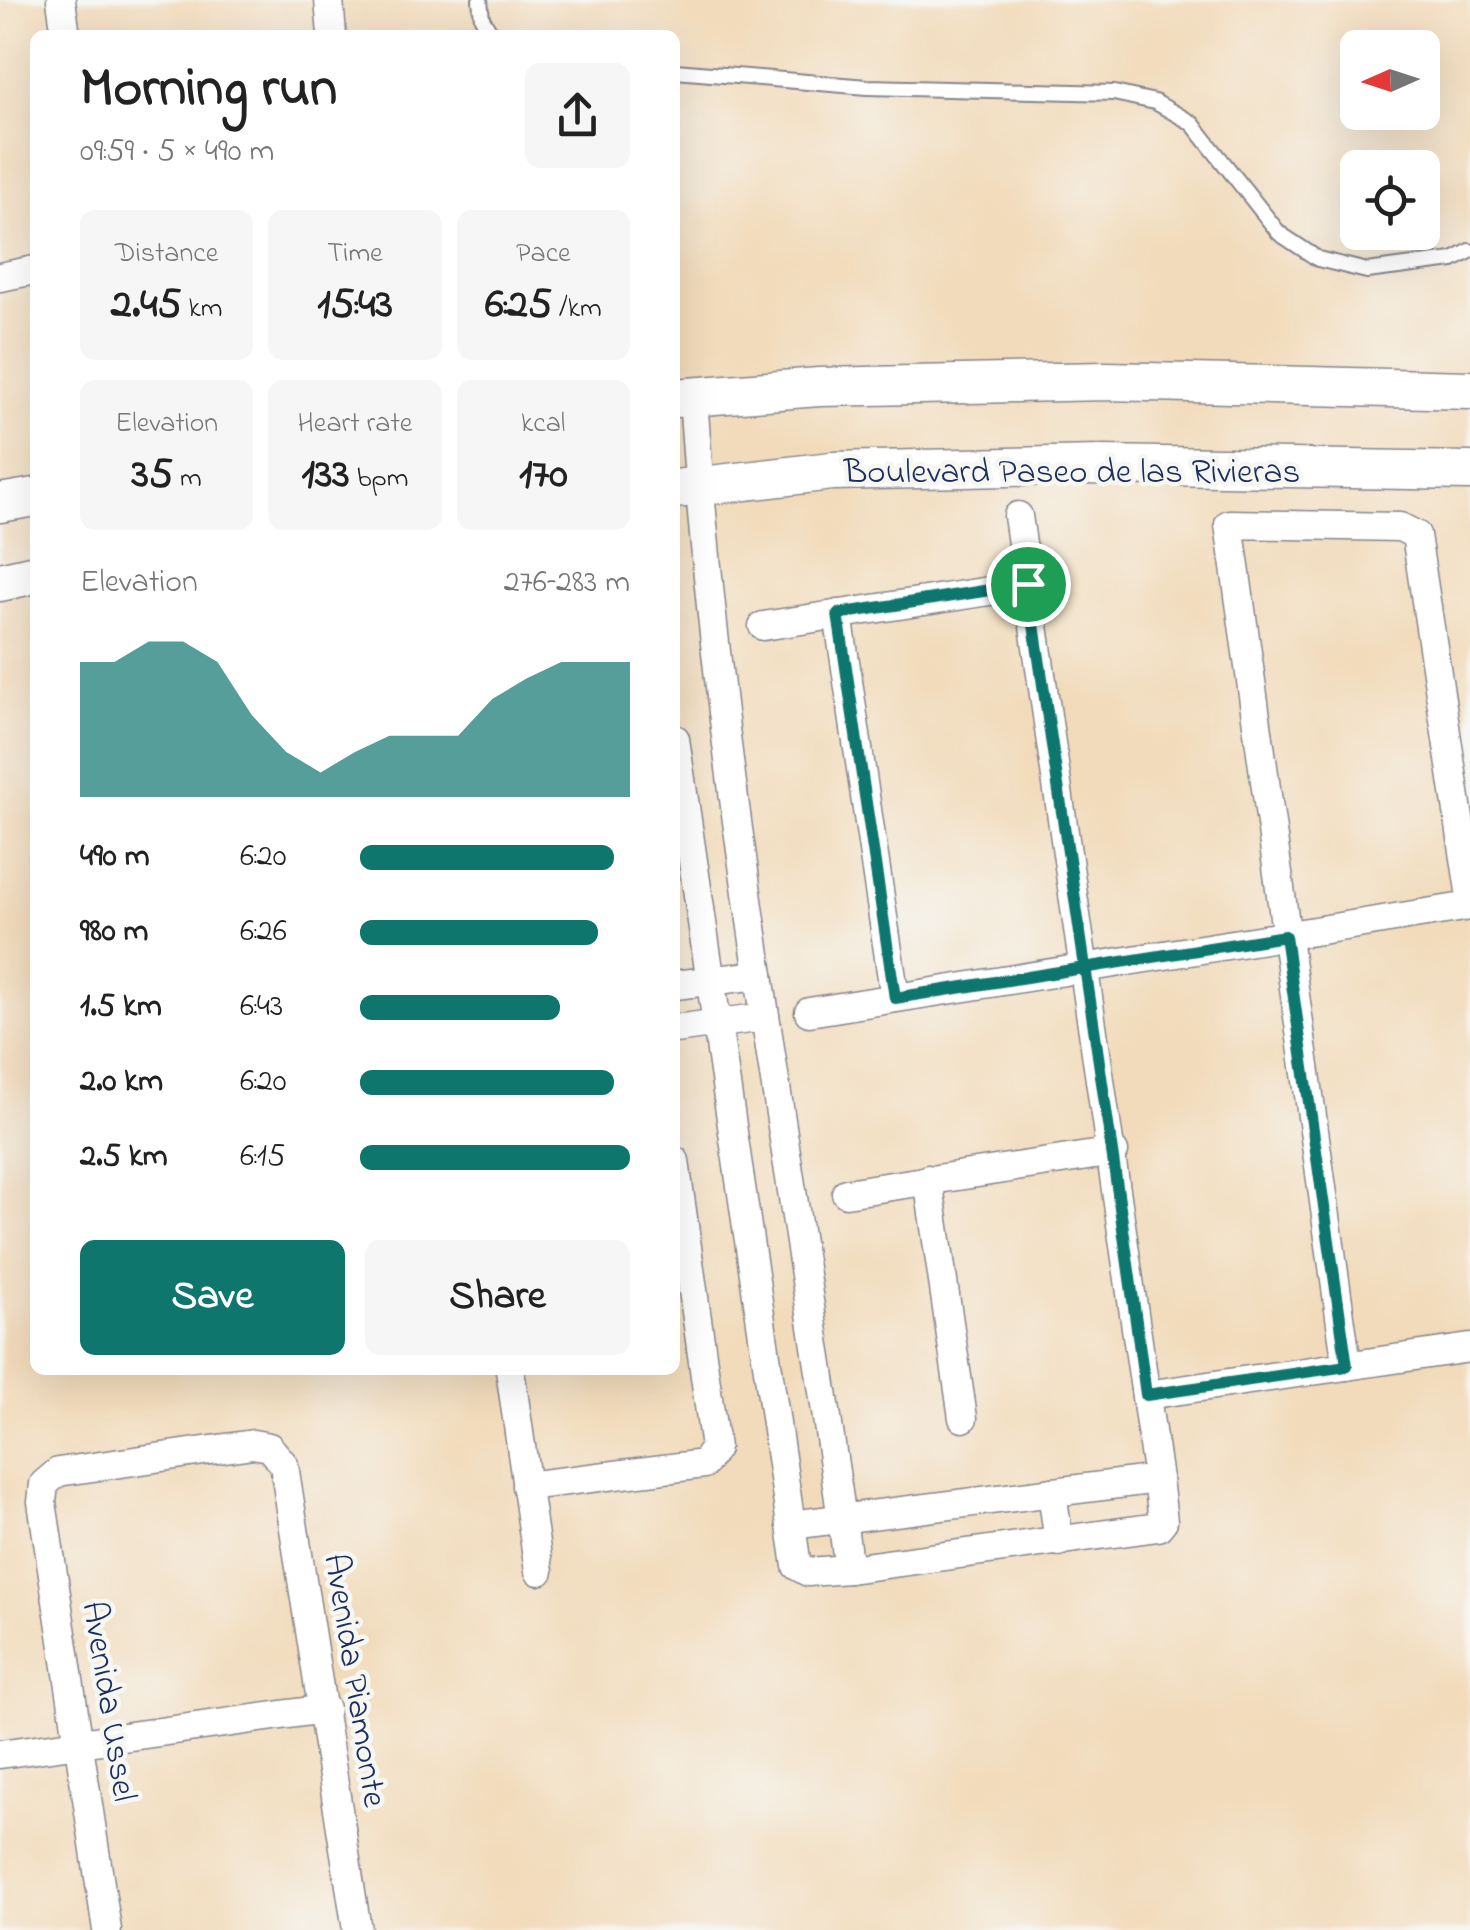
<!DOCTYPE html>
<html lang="en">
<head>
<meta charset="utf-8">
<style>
  :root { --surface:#fff; --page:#f6f6f6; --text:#222; --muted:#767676; --accent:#0f766e }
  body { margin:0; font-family:"Indie Flower",sans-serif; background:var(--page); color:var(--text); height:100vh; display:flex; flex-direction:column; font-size:38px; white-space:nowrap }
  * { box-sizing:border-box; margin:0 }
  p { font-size:32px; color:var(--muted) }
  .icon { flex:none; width:55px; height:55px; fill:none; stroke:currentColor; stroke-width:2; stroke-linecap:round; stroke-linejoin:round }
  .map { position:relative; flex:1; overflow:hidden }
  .drawer { position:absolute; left:30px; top:30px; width:650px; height:1345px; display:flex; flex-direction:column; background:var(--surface); border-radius:15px; box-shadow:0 10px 40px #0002 }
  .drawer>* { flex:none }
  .needle { width:65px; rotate:267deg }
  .fabs { position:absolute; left:1340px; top:30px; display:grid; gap:20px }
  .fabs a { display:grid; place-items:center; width:100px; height:100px; border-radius:15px; background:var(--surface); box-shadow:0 10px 40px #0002; font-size:50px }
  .pin { position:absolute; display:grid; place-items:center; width:85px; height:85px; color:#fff; margin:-42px; border:5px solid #fff; border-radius:50%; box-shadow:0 2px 10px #0007 }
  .round { display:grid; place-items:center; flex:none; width:105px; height:105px; border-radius:15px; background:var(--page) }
  .headline { display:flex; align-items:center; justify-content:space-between; height:170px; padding:0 50px }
  h1 { font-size:55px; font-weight:700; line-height:75px }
  .figures { display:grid; grid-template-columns:repeat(3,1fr); gap:15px; height:170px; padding:10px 50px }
  .figures div { display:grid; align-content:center; border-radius:15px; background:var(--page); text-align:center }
  .figures b { font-size:42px; font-weight:700 }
  .figures small { font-size:28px; font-weight:400 }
  .figures p { font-size:28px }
  .chart { height:280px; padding:20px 50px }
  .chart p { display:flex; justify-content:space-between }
  .chart svg { width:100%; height:180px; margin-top:10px; fill:var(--accent); opacity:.7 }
  .button { display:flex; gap:20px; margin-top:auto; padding:20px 50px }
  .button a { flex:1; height:115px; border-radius:15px; background:var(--accent); color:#fff; font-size:40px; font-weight:700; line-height:115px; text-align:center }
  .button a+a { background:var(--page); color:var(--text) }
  ul { padding:0 50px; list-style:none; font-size:32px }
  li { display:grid; grid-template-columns:160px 120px 1fr; align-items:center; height:75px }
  li i { height:25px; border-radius:12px; background:var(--accent) }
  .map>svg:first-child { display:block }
</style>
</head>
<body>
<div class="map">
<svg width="1470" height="1930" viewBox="0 0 1470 1930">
  <rect width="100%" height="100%" fill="#f6f6f2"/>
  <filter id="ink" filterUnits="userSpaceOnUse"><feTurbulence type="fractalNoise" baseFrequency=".01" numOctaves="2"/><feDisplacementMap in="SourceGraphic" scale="20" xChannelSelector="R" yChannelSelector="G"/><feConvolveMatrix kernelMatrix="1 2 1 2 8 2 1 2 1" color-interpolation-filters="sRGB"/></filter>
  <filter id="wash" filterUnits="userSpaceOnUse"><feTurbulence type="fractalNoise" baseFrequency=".0048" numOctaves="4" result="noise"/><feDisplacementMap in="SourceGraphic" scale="40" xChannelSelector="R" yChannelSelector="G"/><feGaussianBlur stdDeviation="2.25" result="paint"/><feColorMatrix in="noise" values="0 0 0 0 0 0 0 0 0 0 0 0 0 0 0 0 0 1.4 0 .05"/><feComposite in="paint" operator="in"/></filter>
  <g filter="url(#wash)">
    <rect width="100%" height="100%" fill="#f2dbbb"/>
  </g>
  <g filter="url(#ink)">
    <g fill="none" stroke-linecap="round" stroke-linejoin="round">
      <defs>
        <g id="lane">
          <polyline points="480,0 482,18 492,35"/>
          <polyline points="675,71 867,87 1114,93 1155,102 1192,123 1279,233 1318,259 1367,271 1453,260 1470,251"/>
        </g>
        <g id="street">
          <polyline points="61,0 66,35"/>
          <polyline points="329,0 332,35"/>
          <polyline points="0,277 35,270"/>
          <path d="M693,396C718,788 795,1180 849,1569"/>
          <polyline points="838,614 895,998"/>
          <polyline points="763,626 1028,585"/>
          <polyline points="675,739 797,1566 808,1572 849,1569 1158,1527 1163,1521 1158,1479 1018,516"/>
          <polyline points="675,985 759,975"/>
          <polyline points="809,1012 1470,906"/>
          <polyline points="675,1029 765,1017"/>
          <polyline points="928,1179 963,1418"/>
          <polyline points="846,1193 1114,1152"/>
          <polyline points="1347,1366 1229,524 1400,527 1416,535 1470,891"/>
          <polyline points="510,1370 539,1571"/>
          <polyline points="1146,1395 1470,1348"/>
          <polyline points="526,1486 704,1464 715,1448 675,1161"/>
          <polyline points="1052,1492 1059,1542"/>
          <polyline points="791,1525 1158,1479"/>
          <polyline points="0,1754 325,1709"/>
          <polyline points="107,1930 42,1502 44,1484 58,1472 253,1444 269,1447 284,1465 357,1930"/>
        </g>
        <g id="secondary">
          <polyline points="675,398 819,387 1107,381 1470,390"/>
          <polyline points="675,489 832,471 1100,465 1470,471"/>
          <polyline points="0,503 35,497"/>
          <polyline points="0,582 35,574"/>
        </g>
      </defs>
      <use href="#lane" stroke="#86858c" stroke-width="18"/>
      <use href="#street" stroke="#86858c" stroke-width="31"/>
      <use href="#secondary" stroke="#86858c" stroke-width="41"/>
      <use href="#lane" stroke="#fff" stroke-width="14"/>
      <use href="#street" stroke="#fff" stroke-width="28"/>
      <use href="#secondary" stroke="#fff" stroke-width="38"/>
    </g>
  </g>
  <g fill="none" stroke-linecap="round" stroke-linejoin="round" filter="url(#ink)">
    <defs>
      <path id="route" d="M1028,584C1068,855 1110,1125 1146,1395L1347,1366L1285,936L895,998L838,614L1028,584"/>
    </defs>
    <use href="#route" stroke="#fff" stroke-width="20"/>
    <use href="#route" stroke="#0f766e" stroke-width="12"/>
  </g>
  <g text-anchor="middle" stroke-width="9" stroke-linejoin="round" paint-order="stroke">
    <g font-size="35" fill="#1b2f5e" stroke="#f6f6f2">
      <text x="1072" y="482">Boulevard Paseo de las Rivieras</text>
      <text transform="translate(357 1680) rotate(81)" y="12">Avenida Piamonte</text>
      <text transform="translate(111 1701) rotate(81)" y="12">Avenida Ussel</text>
    </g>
  </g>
</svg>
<div class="fabs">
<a><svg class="needle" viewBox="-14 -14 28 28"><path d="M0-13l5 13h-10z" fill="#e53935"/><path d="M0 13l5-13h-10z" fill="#767676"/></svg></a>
<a><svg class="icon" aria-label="locate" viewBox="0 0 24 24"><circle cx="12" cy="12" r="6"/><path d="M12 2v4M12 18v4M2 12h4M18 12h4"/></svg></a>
</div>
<div class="pin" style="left:1028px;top:584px;background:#1e9e55"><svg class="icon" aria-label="arrive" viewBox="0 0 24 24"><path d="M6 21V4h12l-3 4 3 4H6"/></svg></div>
<section class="drawer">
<div class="headline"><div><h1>Morning run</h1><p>09:59 · 5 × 490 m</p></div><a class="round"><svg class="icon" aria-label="share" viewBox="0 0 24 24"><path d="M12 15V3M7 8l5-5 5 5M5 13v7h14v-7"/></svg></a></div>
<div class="figures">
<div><p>Distance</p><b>2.45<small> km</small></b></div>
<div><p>Time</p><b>15:43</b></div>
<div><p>Pace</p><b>6:25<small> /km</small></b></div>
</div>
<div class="figures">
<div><p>Elevation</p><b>35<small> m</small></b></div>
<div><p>Heart rate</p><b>133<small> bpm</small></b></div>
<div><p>kcal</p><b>170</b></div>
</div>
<div class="chart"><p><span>Elevation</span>276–283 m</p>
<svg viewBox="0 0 160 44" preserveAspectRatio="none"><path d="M0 44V11L10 11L20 6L30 6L40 11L50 24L60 33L70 38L80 33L90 29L100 29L110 29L120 20L130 15L140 11L150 11L160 11V44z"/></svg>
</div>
<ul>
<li><b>490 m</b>6:20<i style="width:94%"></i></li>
<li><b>980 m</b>6:26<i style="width:88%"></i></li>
<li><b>1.5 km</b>6:43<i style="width:74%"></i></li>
<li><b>2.0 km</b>6:20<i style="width:94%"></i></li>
<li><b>2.5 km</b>6:15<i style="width:100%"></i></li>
</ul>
<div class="button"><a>Save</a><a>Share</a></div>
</section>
</div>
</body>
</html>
